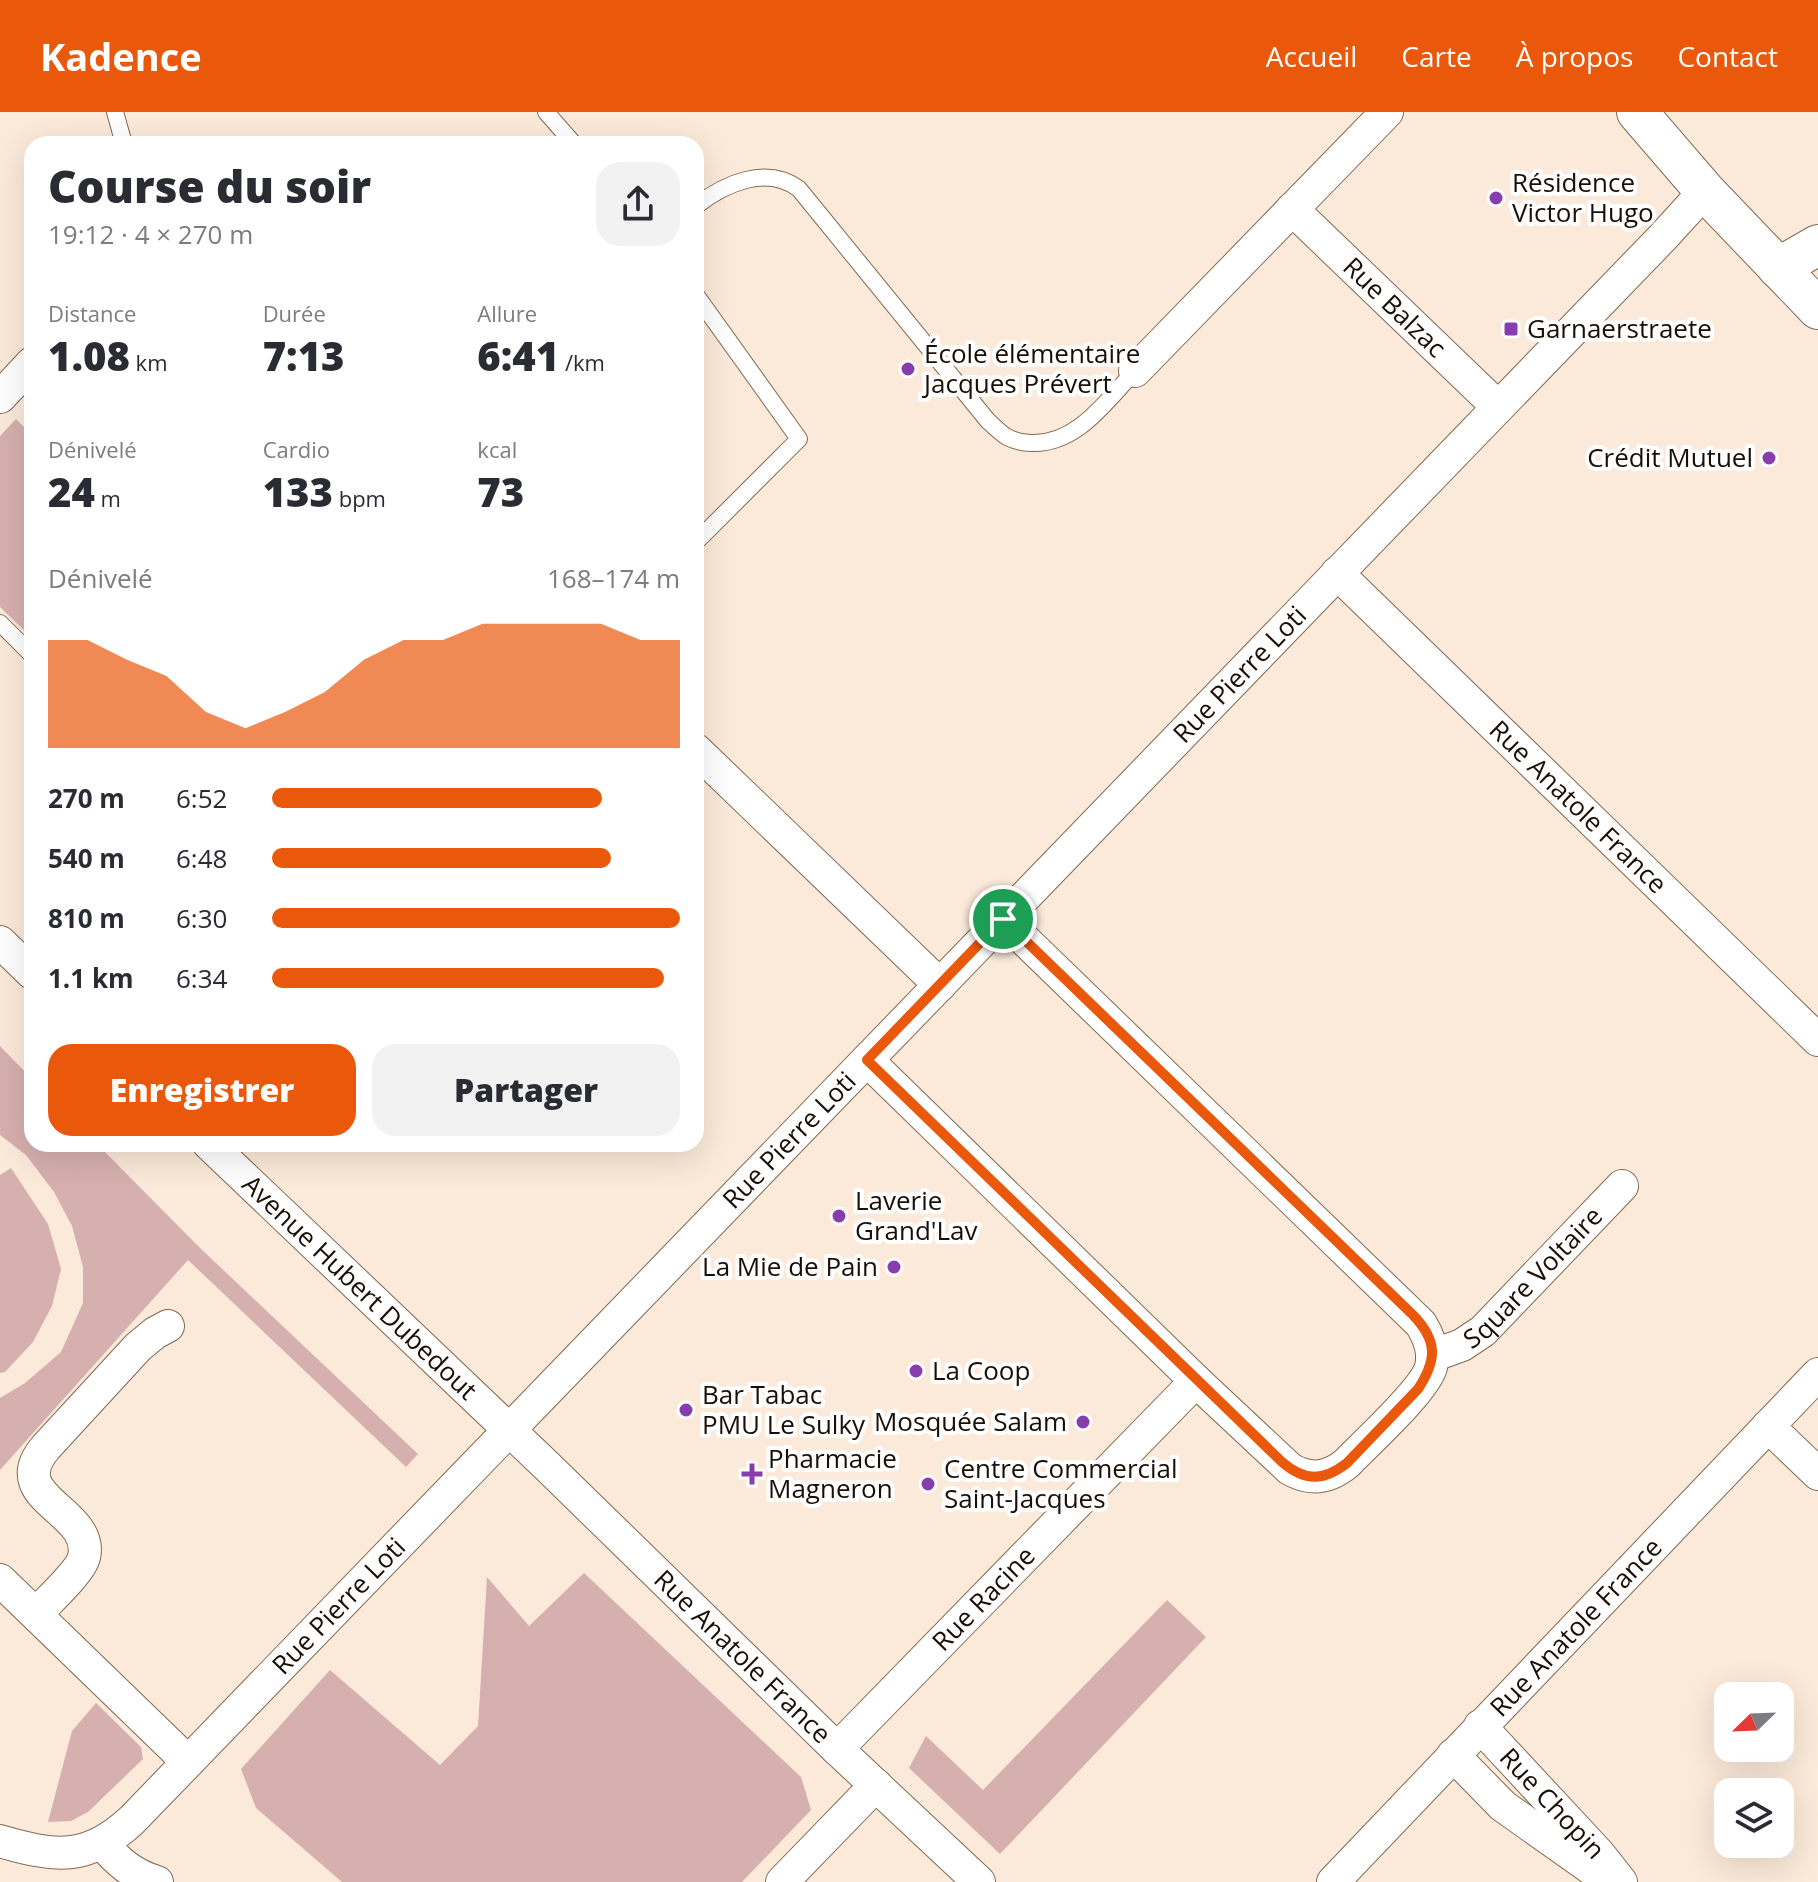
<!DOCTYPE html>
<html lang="fr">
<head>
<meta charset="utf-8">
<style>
  :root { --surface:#fff; --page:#f2f2f3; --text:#2b2b33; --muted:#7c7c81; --accent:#ea580c }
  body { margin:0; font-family:"Open Sans",sans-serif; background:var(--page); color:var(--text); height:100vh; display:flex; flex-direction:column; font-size:30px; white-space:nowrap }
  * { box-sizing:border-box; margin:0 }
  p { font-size:26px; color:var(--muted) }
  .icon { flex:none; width:44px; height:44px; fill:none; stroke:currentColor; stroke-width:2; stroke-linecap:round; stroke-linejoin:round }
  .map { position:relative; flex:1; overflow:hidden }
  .drawer { position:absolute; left:24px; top:24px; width:680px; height:1016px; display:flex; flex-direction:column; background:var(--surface); border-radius:24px; box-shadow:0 8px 32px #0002 }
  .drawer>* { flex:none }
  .needle { width:52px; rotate:247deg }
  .buttons { position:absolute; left:1714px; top:1570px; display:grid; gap:16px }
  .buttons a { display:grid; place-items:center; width:80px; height:80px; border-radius:16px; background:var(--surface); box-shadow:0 8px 32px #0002; font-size:40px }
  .pin { position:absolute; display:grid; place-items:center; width:68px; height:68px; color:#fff; margin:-34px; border:4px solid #fff; border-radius:50%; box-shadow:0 2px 8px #0007 }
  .round { display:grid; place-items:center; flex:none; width:84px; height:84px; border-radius:24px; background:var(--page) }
  .headline { display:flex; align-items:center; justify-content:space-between; height:136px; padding:0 24px }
  h1 { font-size:44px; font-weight:800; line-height:60px }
  .figures { display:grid; grid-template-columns:repeat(3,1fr); gap:12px; height:136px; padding:8px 24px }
  .figures div { display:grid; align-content:center }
  .figures b { font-size:40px; font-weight:800 }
  .figures small { font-size:22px; font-weight:400 }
  .figures p { font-size:22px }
  .chart { height:224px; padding:16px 24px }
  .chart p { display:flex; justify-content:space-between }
  .chart svg { width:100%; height:144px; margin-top:8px; fill:var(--accent); opacity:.7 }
  .cta { display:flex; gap:16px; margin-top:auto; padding:16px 24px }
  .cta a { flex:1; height:92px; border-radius:24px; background:var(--accent); color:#fff; font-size:32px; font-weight:800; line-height:92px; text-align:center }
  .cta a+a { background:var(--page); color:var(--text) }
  ul { padding:0 24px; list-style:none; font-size:26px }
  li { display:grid; grid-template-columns:128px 96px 1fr; align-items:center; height:60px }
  li i { height:20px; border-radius:10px; background:var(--accent) }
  header { display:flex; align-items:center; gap:48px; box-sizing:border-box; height:112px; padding:0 40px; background:var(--accent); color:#fff }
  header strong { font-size:38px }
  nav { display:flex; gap:44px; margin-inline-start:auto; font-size:28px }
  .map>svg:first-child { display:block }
</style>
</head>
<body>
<header>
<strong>Kadence</strong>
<nav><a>Accueil</a><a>Carte</a><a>À propos</a><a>Contact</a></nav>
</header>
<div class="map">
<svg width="1818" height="1770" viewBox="0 0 1818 1770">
  <rect width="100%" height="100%" fill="#fbead9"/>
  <g fill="#d6b0af">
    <polygon points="16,307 32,323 32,526 0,495 0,324"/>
    <polygon points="0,934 32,967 32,1032 97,1032 199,1135 418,1342 406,1355 188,1148 0,1358 0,1286 25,1271 61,1240 83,1191 83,1155 72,1114 54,1080 26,1043 0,1023"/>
    <polygon points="11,1056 48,1112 61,1157 52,1194 33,1230 5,1260 0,1261 0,1063"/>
    <polygon points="584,1461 801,1665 811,1698 742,1770 342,1770 256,1696 241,1657 330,1558 440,1653 478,1614 487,1465 529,1514"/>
    <polygon points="1167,1488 1206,1525 1000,1742 909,1656 926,1624 983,1678"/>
    <polygon points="96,1591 141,1635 143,1647 88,1700 71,1709 48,1710 72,1619"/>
  </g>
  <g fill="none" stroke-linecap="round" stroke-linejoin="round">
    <defs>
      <g id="service">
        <polyline points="115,0 124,32"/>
        <polyline points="546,0 574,32"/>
        <path d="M696,94C725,71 767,53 799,77L988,309C994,314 1000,321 1007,325C1015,329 1023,331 1031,331C1077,333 1106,289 1135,259"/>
        <polyline points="696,183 799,327 696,430"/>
        <polyline points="0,511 32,543"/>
      </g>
      <g id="minor">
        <path id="s1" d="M1292,97L1498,295"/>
        <polyline points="1135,259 1387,0"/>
        <polyline points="0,285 32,251"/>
        <path id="s2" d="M1337,461L1818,928"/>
        <polyline points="696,638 940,873"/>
        <polyline points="0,830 32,861"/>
        <path d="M867,948L1196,1269L1290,1357C1311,1369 1329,1366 1347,1351C1366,1331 1425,1278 1431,1255C1435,1239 1429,1225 1421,1212L1003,807"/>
        <path id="s3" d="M209,1032L547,1354L837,1637L979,1770"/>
        <path id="s4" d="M1432,1244L1462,1233L1483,1219L1622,1074"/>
        <polyline points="1768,1314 1818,1362"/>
        <polyline points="0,1468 188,1650"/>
        <path d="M36,1502C47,1490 81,1459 84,1445C95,1398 1,1387 46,1335L138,1235L155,1221L168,1214"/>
        <path id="s5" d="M1480,1614L1599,1742L1621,1770"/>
        <path id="s6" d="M837,1637L1196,1269"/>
        <polyline points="1453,1643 1503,1694 1599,1762"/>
        <path id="s7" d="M0,1729C55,1745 87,1750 132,1708L1663,125L1705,79"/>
        <path d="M102,1731C118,1750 133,1763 157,1770"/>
        <polyline points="782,1770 876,1673"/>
        <path id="s8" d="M1333,1770L1818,1262"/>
      </g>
      <g id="tertiary">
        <polyline points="1637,0 1705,79 1818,197"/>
        <polyline points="1778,156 1818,133"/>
      </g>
    </defs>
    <use href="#service" stroke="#826951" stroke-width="18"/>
    <use href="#minor" stroke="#826951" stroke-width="34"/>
    <use href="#tertiary" stroke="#826951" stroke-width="42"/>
    <use href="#service" stroke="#fff" stroke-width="16"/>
    <use href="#minor" stroke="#fff" stroke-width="32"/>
    <use href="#tertiary" stroke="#fff" stroke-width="40"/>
  </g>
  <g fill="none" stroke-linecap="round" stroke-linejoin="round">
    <defs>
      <path id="route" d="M1003,807L1413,1203C1438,1229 1437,1248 1418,1277L1347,1351C1324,1369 1305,1370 1282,1350L867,948Z"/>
    </defs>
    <use href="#route" stroke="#fff" stroke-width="16"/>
    <use href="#route" stroke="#ea580c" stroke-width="10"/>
  </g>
  <g fill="#883daf" stroke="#fff" stroke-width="3">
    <circle cx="1496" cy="86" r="8"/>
    <rect x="1503" y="209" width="16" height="16" rx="4"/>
    <circle cx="908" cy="257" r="8"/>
    <circle cx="1769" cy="346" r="8"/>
    <circle cx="839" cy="1104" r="8"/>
    <circle cx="894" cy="1155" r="8"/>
    <circle cx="916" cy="1259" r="8"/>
    <circle cx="686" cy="1298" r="8"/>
    <circle cx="1083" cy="1310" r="8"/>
    <path d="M748 1350h8v8h8v8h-8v8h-8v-8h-8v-8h8z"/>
    <circle cx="928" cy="1372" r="8"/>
  </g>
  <g text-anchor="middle" stroke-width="8" stroke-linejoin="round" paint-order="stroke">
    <g font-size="26" fill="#190f06" stroke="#fff" text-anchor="start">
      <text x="1512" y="80">Résidence<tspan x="1512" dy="30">Victor Hugo</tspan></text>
      <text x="1527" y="226">Garnaerstraete</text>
      <text x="924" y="251">École élémentaire<tspan x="924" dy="30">Jacques Prévert</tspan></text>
      <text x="1753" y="355" text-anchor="end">Crédit Mutuel</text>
      <text x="855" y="1098">Laverie<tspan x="855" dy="30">Grand'Lav</tspan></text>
      <text x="878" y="1164" text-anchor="end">La Mie de Pain</text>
      <text x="932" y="1268">La Coop</text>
      <text x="702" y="1292">Bar Tabac<tspan x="702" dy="30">PMU Le Sulky</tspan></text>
      <text x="1067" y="1319" text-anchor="end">Mosquée Salam</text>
      <text x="768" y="1356">Pharmacie<tspan x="768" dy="30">Magneron</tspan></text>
      <text x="944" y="1366">Centre Commercial<tspan x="944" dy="30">Saint-Jacques</tspan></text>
    </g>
    <g font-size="26" fill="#190f06" stroke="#fff">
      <text dy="9" stroke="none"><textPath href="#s1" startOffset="142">Rue Balzac</textPath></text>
      <text dy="9" stroke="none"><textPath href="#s7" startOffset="1736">Rue Pierre Loti</textPath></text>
      <text dy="9" stroke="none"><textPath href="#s2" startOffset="336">Rue Anatole France</textPath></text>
      <text dy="9" stroke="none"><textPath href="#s7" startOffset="1088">Rue Pierre Loti</textPath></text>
      <text dy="9" stroke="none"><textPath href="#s4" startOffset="130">Square Voltaire</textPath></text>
      <text dy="9" stroke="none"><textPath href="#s3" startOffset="208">Avenue Hubert Dubedout</textPath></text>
      <text dy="9" stroke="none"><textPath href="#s6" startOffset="210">Rue Racine</textPath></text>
      <text dy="9" stroke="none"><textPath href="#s7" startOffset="440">Rue Pierre Loti</textPath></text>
      <text dy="9" stroke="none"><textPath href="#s8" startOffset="352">Rue Anatole France</textPath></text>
      <text dy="9" stroke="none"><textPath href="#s3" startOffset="740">Rue Anatole France</textPath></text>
      <text dy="9" stroke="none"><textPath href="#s5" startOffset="106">Rue Chopin</textPath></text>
    </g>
  </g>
</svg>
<div class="buttons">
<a><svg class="needle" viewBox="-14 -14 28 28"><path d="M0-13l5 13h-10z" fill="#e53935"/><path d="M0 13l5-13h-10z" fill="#7c7c81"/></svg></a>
<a><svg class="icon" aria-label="layers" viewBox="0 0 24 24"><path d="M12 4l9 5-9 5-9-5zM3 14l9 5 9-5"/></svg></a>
</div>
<div class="pin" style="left:1003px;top:807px;background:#1e9e55"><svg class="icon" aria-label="arrive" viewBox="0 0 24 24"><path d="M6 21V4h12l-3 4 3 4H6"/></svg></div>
<section class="drawer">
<div class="headline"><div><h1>Course du soir</h1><p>19:12 · 4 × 270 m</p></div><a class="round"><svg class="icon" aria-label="share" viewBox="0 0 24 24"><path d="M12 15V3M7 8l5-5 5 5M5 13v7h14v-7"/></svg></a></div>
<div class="figures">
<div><p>Distance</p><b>1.08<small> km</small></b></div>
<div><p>Durée</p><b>7:13</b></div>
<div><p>Allure</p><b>6:41<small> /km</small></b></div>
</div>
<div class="figures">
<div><p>Dénivelé</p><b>24<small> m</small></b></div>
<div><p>Cardio</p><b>133<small> bpm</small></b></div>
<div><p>kcal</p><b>73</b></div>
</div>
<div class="chart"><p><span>Dénivelé</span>168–174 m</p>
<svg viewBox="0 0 160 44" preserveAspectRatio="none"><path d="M0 44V11L10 11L20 17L30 22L40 33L50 38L60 33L70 27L80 17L90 11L100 11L110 6L120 6L130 6L140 6L150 11L160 11V44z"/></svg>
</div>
<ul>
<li><b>270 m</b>6:52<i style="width:81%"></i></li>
<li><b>540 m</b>6:48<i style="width:83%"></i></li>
<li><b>810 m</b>6:30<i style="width:100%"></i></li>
<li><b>1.1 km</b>6:34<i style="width:96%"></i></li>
</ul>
<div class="cta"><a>Enregistrer</a><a>Partager</a></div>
</section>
</div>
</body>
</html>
